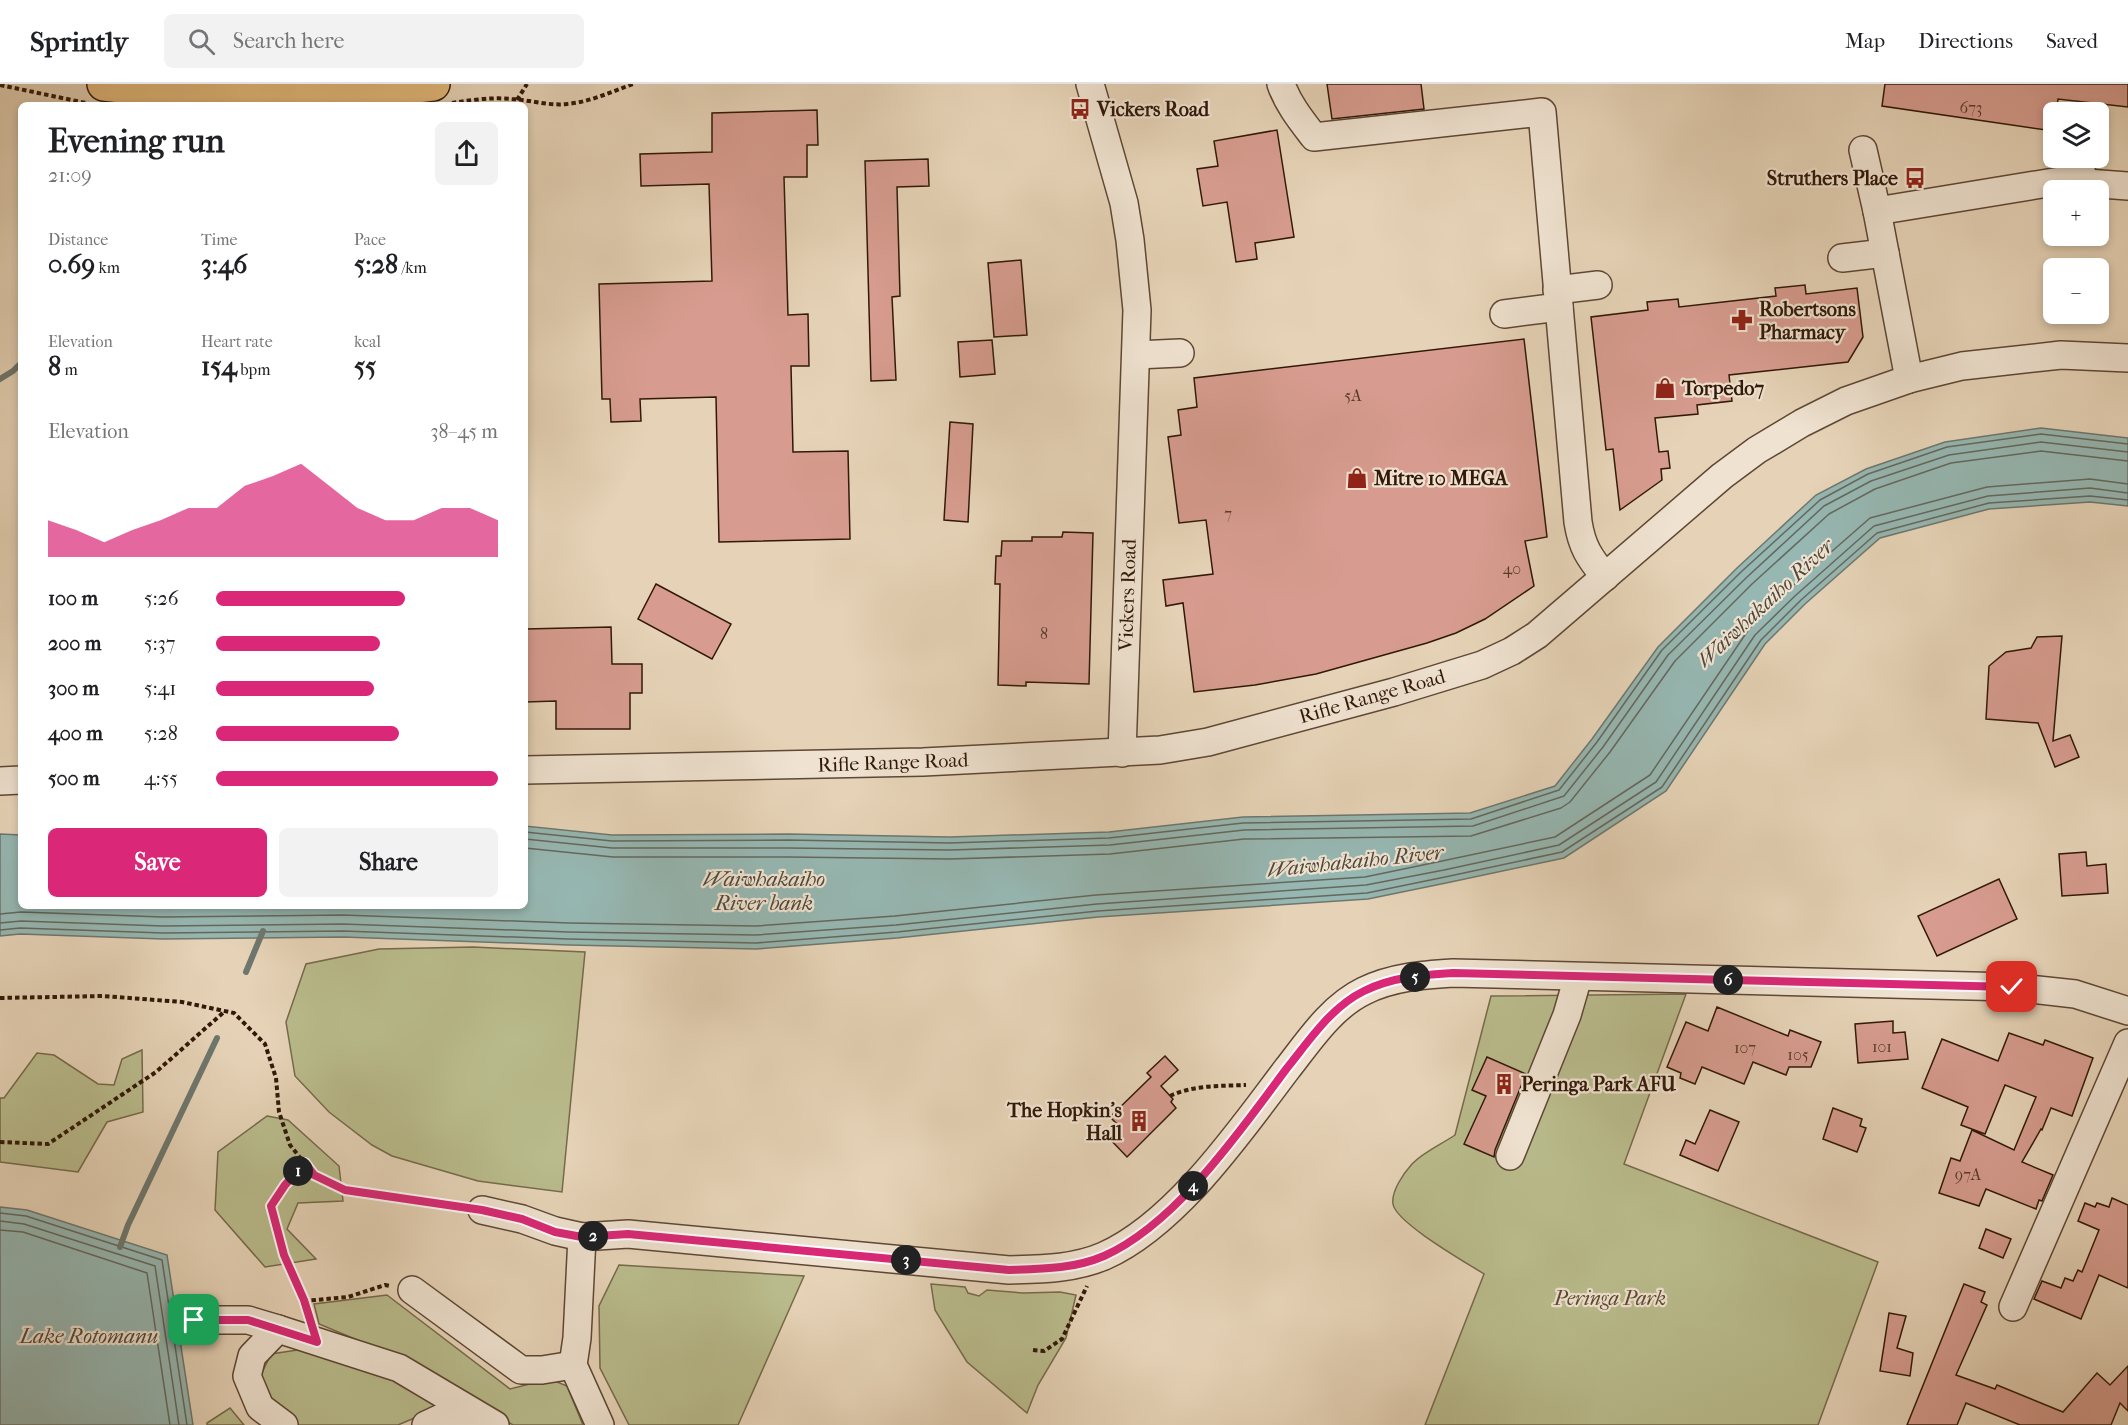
<!DOCTYPE html>
<html lang="en">
<head>
<meta charset="utf-8">
<style>
  :root { --surface:#fff; --page:#f2f2f2; --text:#202124; --muted:#757577; --line:#e0e0e0; --accent:#db2777 }
  body { margin:0; font-family:"IM FELL French Canon",serif; background:var(--page); color:var(--text); height:100vh; display:flex; flex-direction:column; font-size:22px; white-space:nowrap }
  * { box-sizing:border-box; margin:0 }
  p { font-size:20px; color:var(--muted) }
  .icon { flex:none; width:33px; height:33px; fill:none; stroke:currentColor; stroke-width:2; stroke-linecap:round; stroke-linejoin:round }
  .map { position:relative; flex:1; overflow:hidden }
  .details { position:absolute; left:18px; top:18px; width:510px; height:807px; display:flex; flex-direction:column; background:var(--surface); border-radius:9px; box-shadow:0 3px 9px #0003 }
  .details>* { flex:none }
  .buttons { position:absolute; left:2043px; top:18px; display:grid; gap:12px }
  .buttons a { display:grid; place-items:center; width:66px; height:66px; border-radius:9px; background:var(--surface); box-shadow:0 3px 9px #0003; font-size:30px }
  .pin { position:absolute; display:grid; place-items:center; width:51px; height:51px; color:#fff; margin:-26px; border-radius:12px; box-shadow:0 3px 9px #0006 }
  .km { position:absolute; width:30px; height:30px; margin:-15px; border-radius:50%; background:#222; color:#fff; font-size:16px; line-height:30px; text-align:center }
  .round { display:grid; place-items:center; flex:none; width:63px; height:63px; border-radius:9px; background:var(--page) }
  .headline { display:flex; align-items:center; justify-content:space-between; height:102px; padding:0 30px }
  h1 { font-size:33px; font-weight:800; line-height:45px }
  .metrics { display:grid; grid-template-columns:repeat(3,1fr); gap:9px; height:102px; padding:6px 30px }
  .metrics div { display:grid; align-content:center }
  .metrics b { font-size:26px; font-weight:800 }
  .metrics small { font-size:16px; font-weight:400 }
  .metrics p { font-size:16px }
  .chart { height:168px; padding:12px 30px }
  .chart p { display:flex; justify-content:space-between }
  .chart svg { width:100%; height:108px; margin-top:6px; fill:var(--accent); opacity:.7 }
  .primary-button { display:flex; gap:12px; margin-top:auto; padding:12px 30px }
  .primary-button a { flex:1; height:69px; border-radius:9px; background:var(--accent); color:#fff; font-size:24px; font-weight:800; line-height:69px; text-align:center }
  .primary-button a+a { background:var(--page); color:var(--text) }
  ul { padding:0 30px; list-style:none; font-size:20px }
  li { display:grid; grid-template-columns:96px 72px 1fr; align-items:center; height:45px }
  li i { height:15px; border-radius:8px; background:var(--accent) }
  header { display:flex; align-items:center; gap:36px; box-sizing:border-box; height:84px; padding:0 30px; background:var(--surface); border-bottom:2px solid var(--line) }
  header strong { font-size:28px }
  nav { display:flex; gap:33px; margin-inline-start:auto; font-size:21px }
  .search { width:420px; height:54px; background:var(--page); display:flex; align-items:center; gap:15px; box-sizing:border-box; padding:0 21px; border-radius:9px; color:var(--muted); font-size:22px }
  .map>svg:first-child { display:block }
</style>
</head>
<body>
<header>
<strong>Sprintly</strong>
<div class="search"><svg class="icon" aria-label="search" viewBox="0 0 24 24"><circle cx="10" cy="10" r="6"/><path d="M15 15l6 6"/></svg>Search here</div>
<nav><a>Map</a><a>Directions</a><a>Saved</a></nav>
</header>
<div class="map">
<svg width="2128" height="1341" viewBox="0 0 2128 1341">
  <rect width="100%" height="100%" fill="#e6d3b7"/>
  <filter id="stains"><feTurbulence type="fractalNoise" baseFrequency=".00333" numOctaves="4"/><feColorMatrix values="0 0 0 0 .2 0 0 0 0 .09 0 0 0 0 .02 0 0 0 .5 -.17"/></filter>
  <radialGradient id="worn" r=".72"><stop offset=".6" stop-color="#630" stop-opacity="0"/><stop offset="1" stop-color="#630" stop-opacity=".3"/></radialGradient>
  <g fill="#b9bb8c" stroke="#756a4a" stroke-width="1.5">
    <polygon points="473,863 585,868 562,1108 478,1097 392,1072 372,1061 329,1028 295,992 286,938 306,880 379,865"/>
    <path d="M1686,910L1624,1080L1878,1178L1818,1341H1425L1484,1190C1467,1179 1396,1139 1393,1120C1391,1107 1404,1089 1412,1080C1423,1068 1442,1060 1455,1051L1491,912Z"/>
    <polygon points="142,966 143,1028 107,1038 78,1088 0,1078 0,1014 4,1014 37,969 54,971 98,1000 114,1001 122,975"/>
    <polygon points="267,1032 288,1036 339,1082 343,1117 298,1119 287,1145 316,1175 265,1183 215,1126 218,1068"/>
    <polygon points="619,1181 804,1192 738,1341 629,1341 600,1284 599,1222"/>
    <polygon points="931,1200 965,1203 968,1209 979,1212 987,1206 1023,1209 1060,1208 1076,1211 1066,1254 1038,1301 1027,1329 967,1278 935,1226"/>
    <polygon points="387,1211 510,1305 550,1295 567,1302 583,1341 513,1341 398,1273 319,1240 314,1220"/>
    <polygon points="304,1265 407,1296 445,1321 398,1341 297,1341 279,1329 258,1297 271,1270"/>
    <polygon points="230,1324 244,1341 207,1341 207,1339"/>
  </g>
  <g fill="#96b7b2" stroke="#6e776e" stroke-width="1.5">
    <polygon points="2041,344 2128,354 2128,422 2090,418 1989,425 1880,454 1805,520 1765,560 1666,707 1564,774 1446,799 1368,815 1098,833 897,854 756,865 568,861 343,853 163,855 20,850 0,852 0,750 21,751 21,822 525,822 525,742 612,751 788,750 950,753 1109,748 1243,733 1470,729 1555,702 1592,655 1658,563 1737,484 1816,411 1866,385 1945,358"/>
    <polygon points="0,1123 27,1126 167,1171 193,1341 0,1341"/>
  </g>
  <g fill="none" stroke-linecap="round" stroke-linejoin="round">
    <g stroke="#64685d" stroke-width="1.5">
      <polyline points="525,748 612,757 788,756 950,759 1109,754 1243,739 1471,735 1559,706 1597,658 1662,566 1741,488 1820,416 1868,390 1947,363 2041,350 2128,360"/>
      <polyline points="525,755 612,764 788,764 950,766 1110,761 1244,746 1473,742 1564,712 1603,663 1668,571 1746,494 1824,422 1871,397 1949,371 2041,358 2128,368"/>
      <polyline points="525,764 613,773 788,773 950,775 1110,770 1244,755 1471,752 1561,724 1570,718 1610,668 1675,577 1752,500 1829,430 1875,405 1951,379 2041,367 2128,377"/>
      <polyline points="0,830 21,828 163,833 343,831 569,839 756,842 895,832 1096,811 1365,793 1442,777 1555,753 1650,691 1749,545 1790,504 1870,434 1987,403 2090,395 2128,400"/>
      <polyline points="0,839 21,837 163,842 343,840 568,848 756,851 896,841 1097,820 1366,801 1444,786 1559,761 1656,698 1755,551 1796,511 1874,442 1988,412 2090,404 2128,409"/>
      <polyline points="0,846 20,844 163,849 343,847 568,855 756,859 897,848 1098,827 1367,809 1445,793 1562,768 1662,703 1761,556 1801,516 1877,449 1989,419 2090,412 2128,416"/>
      <polyline points="0,1129 26,1132 162,1176 187,1341"/>
      <polyline points="0,1137 24,1140 155,1182 179,1341"/>
      <polyline points="0,1146 23,1148 147,1189 170,1341"/>
    </g>
    <g stroke="#6e776e" stroke-width="6">
      <polyline points="0,295 13,287 21,279"/>
      <polyline points="246,888 263,847"/>
      <polyline points="120,1163 128,1141 217,954"/>
    </g>
  </g>
  <g fill="#d79c8f" stroke="#311808" stroke-width="1.5">
    <polygon points="1327,0 1421,0 1424,25 1332,35"/>
    <polygon points="1885,0 2128,0 2128,23 2058,15 2056,28 2054,28 2053,47 1882,22"/>
    <polygon points="817,26 818,61 807,61 807,93 784,93 788,231 808,230 809,282 791,282 793,368 848,367 850,455 719,458 716,313 640,315 641,337 611,338 610,315 602,315 599,200 712,197 709,100 641,102 640,70 712,68 712,29"/>
    <polygon points="1277,46 1294,153 1255,159 1257,175 1236,178 1227,118 1203,122 1197,85 1218,82 1214,57"/>
    <polygon points="928,75 929,102 897,103 900,212 892,213 896,296 871,297 865,77"/>
    <polygon points="1021,176 1027,251 994,253 988,179"/>
    <polygon points="1805,201 1806,210 1857,204 1863,253 1848,278 1729,291 1732,317 1697,321 1698,330 1655,334 1659,368 1668,367 1670,384 1661,385 1662,396 1620,426 1613,365 1606,366 1591,233 1648,226 1647,218 1678,215 1679,223 1776,212 1775,204"/>
    <polygon points="1524,255 1547,453 1525,457 1534,502 1485,535 1456,549 1427,559 1316,590 1255,601 1194,608 1183,519 1166,522 1163,496 1213,490 1206,436 1179,439 1168,353 1181,351 1178,326 1197,323 1194,294"/>
    <polygon points="992,256 995,290 960,293 958,258"/>
    <polygon points="950,338 973,340 968,438 944,436"/>
    <polygon points="1063,448 1093,449 1089,600 1026,598 1026,602 998,601 1000,500 995,500 996,472 1001,472 1002,457 1032,457 1032,453 1062,453"/>
    <polygon points="656,500 731,540 712,575 638,535"/>
    <polygon points="611,543 612,580 642,580 642,609 630,609 630,645 556,645 556,617 525,618 525,545"/>
    <polygon points="2062,552 2053,657 2070,651 2079,673 2055,683 2038,639 1986,635 1989,582 2006,568 2031,564 2037,553"/>
    <polygon points="2086,768 2087,782 2106,780 2108,809 2062,812 2059,770"/>
    <polygon points="1999,795 2017,835 1937,872 1918,832"/>
    <polygon points="1717,923 1788,952 1790,946 1821,958 1811,983 1789,983 1786,991 1753,978 1744,1000 1702,983 1695,1000 1680,994 1681,989 1667,983 1686,938 1708,947"/>
    <polygon points="1893,937 1893,949 1905,948 1908,975 1858,979 1855,940"/>
    <polygon points="2009,949 2043,961 2045,956 2093,974 2072,1032 2051,1024 2042,1046 2041,1045 2022,1078 2053,1091 2042,1117 2039,1116 2036,1125 1986,1105 1979,1122 1939,1109 1951,1074 1960,1077 1972,1046 2014,1066 2036,1013 2005,1001 1985,1050 1961,1041 1968,1023 1922,1004 1942,955 1998,977"/>
    <polygon points="1165,972 1178,986 1161,1002 1173,1015 1171,1018 1176,1024 1127,1073 1107,1052 1118,1041 1110,1033 1151,993 1147,989"/>
    <polygon points="1487,973 1526,990 1495,1066 1494,1073 1464,1060 1486,1012 1472,1006"/>
    <polygon points="1833,1024 1862,1035 1860,1042 1866,1044 1857,1068 1823,1055"/>
    <polygon points="1710,1026 1739,1038 1718,1087 1680,1071 1686,1056 1695,1060"/>
    <polygon points="2112,1114 2128,1121 2128,1204 2099,1191 2081,1235 2034,1215 2042,1197 2061,1204 2065,1194 2073,1197 2078,1186 2082,1188 2099,1146 2078,1137 2085,1119 2095,1123 2097,1119 2109,1123"/>
    <polygon points="1986,1145 2011,1155 2003,1174 1979,1164"/>
    <polygon points="1964,1200 1985,1208 1981,1218 1987,1221 1956,1291 1995,1305 1997,1301 2063,1328 2097,1289 2110,1301 2128,1282 2128,1327 2120,1319 2111,1341 2020,1341 1966,1319 1957,1341 1907,1341"/>
    <polygon points="1889,1229 1906,1232 1897,1264 1913,1269 1910,1292 1880,1287"/>
  </g>
  <g fill="none" stroke-linecap="round" stroke-linejoin="round">
    <defs>
      <g id="minor">
        <polyline points="1090,0 1124,119 1130,156 1137,226 1122,669"/>
        <path d="M1281,0C1288,20 1301,36 1314,53L1542,28L1578,438C1582,463 1589,473 1605,493"/>
        <polyline points="1863,66 1877,127 1909,295"/>
        <polyline points="2080,98 2082,74"/>
        <polyline points="1877,127 2060,97 2128,102"/>
        <polyline points="1842,174 1885,169"/>
        <polyline points="1557,206 1598,201"/>
        <polyline points="1504,230 1559,223"/>
        <polyline points="1136,271 1180,269"/>
        <polyline points="525,686 923,678 1160,666 1208,658 1394,608 1482,581 1512,567 1537,551 1722,392 1757,366 1802,339 1846,317 1909,295 1962,282 2061,271 2128,274"/>
        <polyline points="0,697 21,696"/>
        <polyline points="1510,1072 1567,931 1578,893"/>
        <path d="M482,1126L522,1135L555,1147L582,1153L628,1150L1009,1186C1041,1185 1074,1185 1104,1172C1176,1140 1240,1047 1287,985C1309,957 1331,923 1364,907C1392,893 1422,891 1453,889L2012,903L2075,910L2128,927"/>
        <polyline points="582,1153 577,1254 573,1281 600,1341"/>
        <polyline points="412,1206 521,1286 542,1286 573,1281"/>
        <polyline points="2013,1223 2128,959"/>
        <polyline points="194,1236 248,1236 278,1245"/>
        <polyline points="284,1341 260,1323 247,1292 252,1272 278,1245 399,1284 495,1341"/>
        <polyline points="426,1341 441,1334 480,1334"/>
      </g>
      <path id="highway" d="M104,0C148,5 192,11 236,12C302,14 368,8 433,0"/>
    </defs>
    <use href="#minor" stroke="#5e4734" stroke-width="30"/>
    <use href="#highway" stroke="#311808" stroke-width="36"/>
    <g stroke="#311808" stroke-width="4" stroke-dasharray="4.5 3" stroke-linecap="butt">
      <polyline points="0,1 86,19"/>
      <polyline points="517,16 527,0"/>
      <path d="M452,19C471,16 492,13 512,15C530,16 548,22 567,20C590,18 611,8 633,0"/>
      <polyline points="0,914 103,912 182,918 234,929 265,960 276,994 279,1028 290,1061 314,1091 345,1106 461,1123"/>
      <path d="M1170,1012C1193,1001 1221,1002 1246,1001"/>
      <polyline points="0,1058 48,1060 156,988 225,927"/>
      <polyline points="305,1079 285,1101 271,1122 284,1171 309,1232"/>
      <polyline points="304,1217 348,1213 385,1201 390,1202"/>
      <polyline points="1033,1266 1044,1267 1062,1255 1087,1202"/>
    </g>
    <use href="#minor" stroke="#efe2d0" stroke-width="27"/>
    <use href="#highway" stroke="#e3ba7c" stroke-width="33"/>
  </g>
  <g fill="none" stroke-linecap="round" stroke-linejoin="round">
    <defs>
      <path id="route" d="M194,1236H248L317,1258L304,1216L284,1171L271,1122L285,1101L305,1079L314,1091L345,1106L482,1126L522,1135L555,1148L582,1153L628,1150L1009,1186C1041,1185 1074,1185 1104,1172C1176,1140 1240,1047 1287,984C1309,957 1331,923 1364,907C1392,893 1422,891 1453,889L2012,903"/>
    </defs>
    <use href="#route" stroke="#fff" stroke-width="12"/>
    <use href="#route" stroke="#db2777" stroke-width="8"/>
  </g>
  <defs>
    <symbol id="bus-bare" viewBox="-9 -9 18 18"><path d="M-5-6H5V4H4V6H2V4H-2V6H-4V4H-5ZM-3.5-4V0h7V-4ZM-3.5 1.2v1.5H-2V1.2ZM2 1.2v1.5H3.5V1.2Z" fill="#8f2418" stroke="#efe2d0" stroke-width="2.5" paint-order="stroke"/></symbol>
    <symbol id="pharmacy-bare" viewBox="-9 -9 18 18"><path d="M-2-6h4v4h4v4h-4v4h-4v-4h-4v-4h4Z" fill="#8f2418" stroke="#efe2d0" stroke-width="2.5" paint-order="stroke"/></symbol>
    <symbol id="shop-bare" viewBox="-9 -9 18 18"><path d="M-5-2.5h2.3a2.7 3.5 0 0 1 5.4 0H5L5.5 6h-11ZM-1.5-2.5h3a1.5 2.3 0 0 0-3 0Z" fill="#8f2418" stroke="#efe2d0" stroke-width="2.5" paint-order="stroke"/></symbol>
    <symbol id="building-bare" viewBox="-9 -9 18 18"><path d="M-4-6H4V6H1V3H-1V6H-4ZM-2.5-4.3h1.7v1.8h-1.7ZM.8-4.3h1.7v1.8H.8ZM-2.5-1h1.7V.8h-1.7ZM.8-1h1.7V.8H.8Z" fill="#8f2418" stroke="#efe2d0" stroke-width="2.5" paint-order="stroke"/></symbol>
  </defs>
  <g fill-rule="evenodd">
    <use href="#bus-bare" x="1065" y="10" width="30" height="30"/>
    <use href="#bus-bare" x="1900" y="79" width="30" height="30"/>
    <use href="#pharmacy-bare" x="1727" y="221" width="30" height="30"/>
    <use href="#shop-bare" x="1650" y="289" width="30" height="30"/>
    <use href="#shop-bare" x="1342" y="379" width="30" height="30"/>
    <use href="#building-bare" x="1489" y="985" width="30" height="30"/>
    <use href="#building-bare" x="1124" y="1022" width="30" height="30"/>
  </g>
  <g text-anchor="middle" stroke-width="4.5" stroke-linejoin="round" paint-order="stroke">
    <g font-size="16" fill="#5a392a">
      <text x="1971" y="29">673</text>
      <text x="1353" y="317">5A</text>
      <text x="1228" y="435">7</text>
      <text x="1512" y="490">40</text>
      <text x="1044" y="555">8</text>
      <text x="1882" y="968">101</text>
      <text x="1745" y="969">107</text>
      <text x="1798" y="976">105</text>
      <text x="1968" y="1096">97A</text>
    </g>
    <g font-size="20" font-weight="bold" fill="#311808" stroke="#efe2d0" text-anchor="start">
      <text x="1097" y="32">Vickers Road</text>
      <text x="1898" y="101" text-anchor="end">Struthers Place</text>
      <text x="1759" y="232">Robertsons<tspan x="1759" dy="23">Pharmacy</tspan></text>
      <text x="1682" y="311">Torpedo7</text>
      <text x="1374" y="401">Mitre 10 MEGA</text>
      <text x="1521" y="1007">Peringa Park AFU</text>
      <text x="1122" y="1033" text-anchor="end">The Hopkin's<tspan x="1122" dy="23">Hall</tspan></text>
    </g>
    <g font-size="20" fill="#311808" stroke="#efe2d0">
      <text transform="translate(1127 511) rotate(-88)" y="7">Vickers Road</text>
      <text transform="translate(1372 612) rotate(-16)" y="7">Rifle Range Road</text>
      <text transform="translate(893 678) rotate(-2)" y="7">Rifle Range Road</text>
    </g>
    <g font-size="20" font-style="italic" fill="#5a4930" stroke="#efe2d0">
      <text x="1610" y="1221">Peringa Park</text>
    </g>
    <g font-size="21" font-style="italic" fill="#4f483b" stroke="#efe2d0">
      <text transform="translate(1765 519) rotate(-43)" y="7">Waiwhakaiho River</text>
      <text transform="translate(1355 777) rotate(-6)" y="7">Waiwhakaiho River</text>
      <text x="764" y="802">Waiwhakaiho<tspan x="764" dy="24">River bank</tspan></text>
      <text x="89" y="1259">Lake Rotomanu</text>
    </g>
  </g>
  <rect width="100%" height="100%" filter="url(#stains)"/>
  <rect width="100%" height="100%" fill="url(#worn)"/>
</svg>
<div class="buttons">
<a><svg class="icon" aria-label="layers" viewBox="0 0 24 24"><path d="M12 4l9 5-9 5-9-5zM3 14l9 5 9-5"/></svg></a>
<a>+</a>
<a>−</a>
</div>
<div class="pin" style="left:194px;top:1236px;background:#1e9e55"><svg class="icon" aria-label="arrive" viewBox="0 0 24 24"><path d="M6 21V4h12l-3 4 3 4H6"/></svg></div>
<div class="pin" style="left:2012px;top:903px;background:#d93025"><svg class="icon" aria-label="check" viewBox="0 0 24 24"><path d="M5 12l5 5 9-10"/></svg></div>
<b class="km" style="left:298px;top:1087px">1</b>
<b class="km" style="left:593px;top:1152px">2</b>
<b class="km" style="left:906px;top:1176px">3</b>
<b class="km" style="left:1193px;top:1102px">4</b>
<b class="km" style="left:1415px;top:893px">5</b>
<b class="km" style="left:1728px;top:896px">6</b>
<section class="details">
<div class="headline"><div><h1>Evening run</h1><p>21:09</p></div><a class="round"><svg class="icon" aria-label="share" viewBox="0 0 24 24"><path d="M12 15V3M7 8l5-5 5 5M5 13v7h14v-7"/></svg></a></div>
<div class="metrics">
<div><p>Distance</p><b>0.69<small> km</small></b></div>
<div><p>Time</p><b>3:46</b></div>
<div><p>Pace</p><b>5:28<small> /km</small></b></div>
</div>
<div class="metrics">
<div><p>Elevation</p><b>8<small> m</small></b></div>
<div><p>Heart rate</p><b>154<small> bpm</small></b></div>
<div><p>kcal</p><b>55</b></div>
</div>
<div class="chart"><p><span>Elevation</span>38–45 m</p>
<svg viewBox="0 0 160 44" preserveAspectRatio="none"><path d="M0 44V29L10 33L20 38L30 33L40 29L50 24L60 24L70 15L80 11L90 6L100 15L110 24L120 29L130 29L140 24L150 24L160 29V44z"/></svg>
</div>
<ul>
<li><b>100 m</b>5:26<i style="width:67%"></i></li>
<li><b>200 m</b>5:37<i style="width:58%"></i></li>
<li><b>300 m</b>5:41<i style="width:56%"></i></li>
<li><b>400 m</b>5:28<i style="width:65%"></i></li>
<li><b>500 m</b>4:55<i style="width:100%"></i></li>
</ul>
<div class="primary-button"><a>Save</a><a>Share</a></div>
</section>
</div>
</body>
</html>
